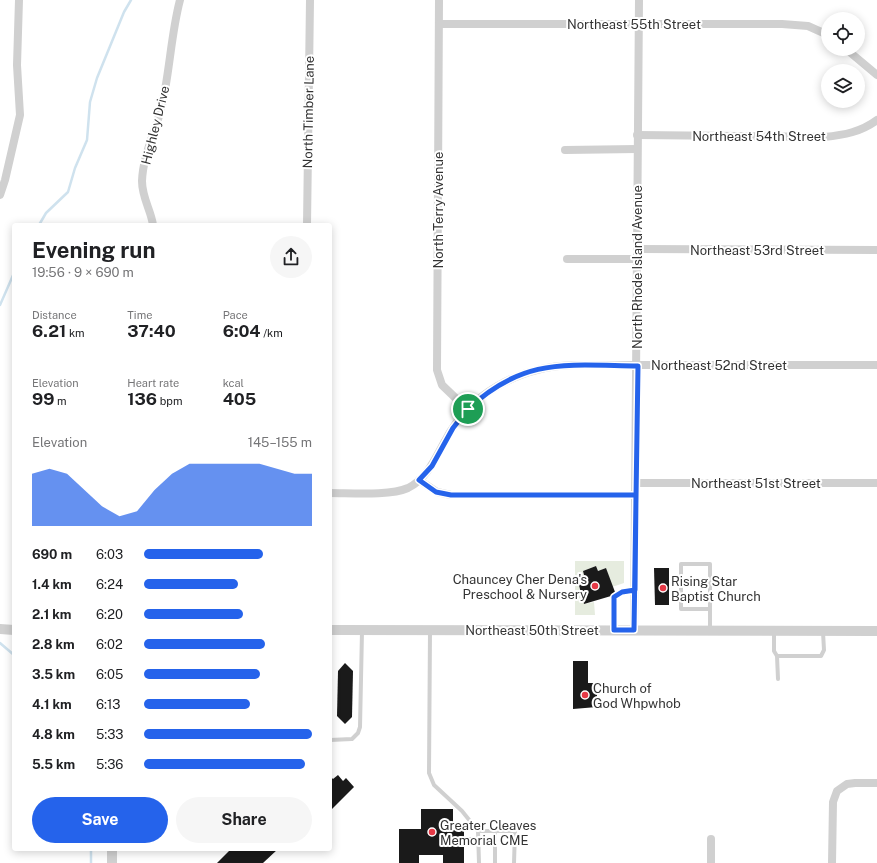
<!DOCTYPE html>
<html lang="en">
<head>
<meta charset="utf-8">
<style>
  :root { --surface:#fff; --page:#f6f6f6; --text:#202124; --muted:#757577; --accent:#2563eb }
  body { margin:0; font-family:"Public Sans",sans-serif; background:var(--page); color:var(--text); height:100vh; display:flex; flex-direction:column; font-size:15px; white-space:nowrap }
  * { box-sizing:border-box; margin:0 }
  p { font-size:13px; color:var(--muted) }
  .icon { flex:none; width:22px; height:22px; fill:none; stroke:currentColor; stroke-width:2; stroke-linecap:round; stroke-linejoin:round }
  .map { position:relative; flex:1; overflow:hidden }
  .panel { position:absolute; left:12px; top:223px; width:320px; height:628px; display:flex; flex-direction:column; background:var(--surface); border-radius:4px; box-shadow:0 2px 10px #0003 }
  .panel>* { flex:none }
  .tools { position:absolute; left:821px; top:12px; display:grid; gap:8px }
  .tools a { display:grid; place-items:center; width:44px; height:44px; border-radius:50%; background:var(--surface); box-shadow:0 2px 10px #0003; font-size:20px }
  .pin { position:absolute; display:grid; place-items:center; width:34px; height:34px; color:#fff; margin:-17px; border:2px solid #fff; border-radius:50%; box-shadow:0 1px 4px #0007 }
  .round { display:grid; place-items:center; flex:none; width:42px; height:42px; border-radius:21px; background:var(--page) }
  .overview { display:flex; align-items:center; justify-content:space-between; height:68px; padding:0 20px }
  h1 { font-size:22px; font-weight:700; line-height:30px }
  .metrics { display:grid; grid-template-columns:repeat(3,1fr); gap:6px; height:68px; padding:4px 20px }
  .metrics div { display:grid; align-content:center }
  .metrics b { font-size:17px; font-weight:700 }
  .metrics small { font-size:11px; font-weight:400 }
  .metrics p { font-size:11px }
  .chart { height:112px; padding:8px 20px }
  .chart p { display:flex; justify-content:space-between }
  .chart svg { width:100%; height:72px; margin-top:4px; fill:var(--accent); opacity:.7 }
  .button { display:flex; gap:8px; margin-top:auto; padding:8px 20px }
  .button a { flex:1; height:46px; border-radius:24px; background:var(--accent); color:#fff; font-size:16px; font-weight:700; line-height:46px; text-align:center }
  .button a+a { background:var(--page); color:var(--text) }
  ul { padding:0 20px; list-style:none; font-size:13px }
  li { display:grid; grid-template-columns:64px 48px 1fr; align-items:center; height:30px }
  li i { height:10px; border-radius:5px; background:var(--accent) }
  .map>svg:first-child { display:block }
</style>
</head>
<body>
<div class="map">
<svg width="877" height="863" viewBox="0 0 877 863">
  <rect width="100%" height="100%" fill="#fff"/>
  <polygon fill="#e6ecdf" points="575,561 624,561 624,583 612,587 606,568 598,571 596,566 583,571 584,575 577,578 584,604 594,602 595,615 575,615"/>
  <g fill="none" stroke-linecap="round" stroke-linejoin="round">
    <g stroke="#cfe2ee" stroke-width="2.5">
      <polyline points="39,225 46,213 68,192 75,168 87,140 90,102 97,78 124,12 131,0"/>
      <polyline points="0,305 14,273"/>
      <polyline points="0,643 14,655"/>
      <polyline points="91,849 91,863"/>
    </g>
  </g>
  <g fill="#1a1a1a">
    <polygon points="596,566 598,571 606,568 615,592 611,596 584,604 577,578 584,575 583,571"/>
    <polygon points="654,568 669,568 669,605 655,605"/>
    <polygon points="573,661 588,661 588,683 597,683 597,707 573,709"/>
    <polygon points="345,663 353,671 352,717 345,724 337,716 338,671"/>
    <polygon points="338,775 343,781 346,778 354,787 330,811 330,776 333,779"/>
    <polygon points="421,809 453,809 453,830 464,830 464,837 473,837 473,845 464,845 464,863 443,863 443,855 419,855 419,863 399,863 399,829 421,829"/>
    <polygon points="231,849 278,849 263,863 217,863"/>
  </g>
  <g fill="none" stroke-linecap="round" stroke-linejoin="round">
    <g stroke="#d0d0d0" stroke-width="4">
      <polyline points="710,609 681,609 681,564 710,564 710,630"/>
      <polyline points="430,630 429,773 434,785 462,811 478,831 479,863"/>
      <polyline points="614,630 614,597 622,592 634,590"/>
      <polyline points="774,632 774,651 777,656 821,656 824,650 823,632"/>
      <polyline points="777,656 778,679"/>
      <polyline points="330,740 352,739 358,733 360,727 362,631"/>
      <polyline points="478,831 515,831 514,863"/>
      <polyline points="495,831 495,863"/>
    </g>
    <g stroke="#d0d0d0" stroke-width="8">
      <polyline points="439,0 437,370 442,385 467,409"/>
      <polyline points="439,24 782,24 808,26 828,35"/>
      <polyline points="846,49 877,75"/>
      <path d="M637,135L824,137C844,135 861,132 877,120"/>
      <polyline points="565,150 637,149"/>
      <polyline points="0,195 5,180 20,115 17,65 19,0"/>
      <path d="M153,225C151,210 142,198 142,181C143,154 156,131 162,105C170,70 171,34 180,0"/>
      <polyline points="307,225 310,0"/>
      <polyline points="638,249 877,250"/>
      <polyline points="567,259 637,259"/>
      <polyline points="419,480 437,492 451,495 636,495"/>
      <polyline points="636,483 877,483"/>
      <path d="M330,493C351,493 390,496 408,488C427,479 436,457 445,441C470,393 519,367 572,365H877"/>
      <polyline points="634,630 639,0"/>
      <polyline points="711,863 711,839"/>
      <polyline points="832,863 833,802 837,791 847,784 855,783 877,783"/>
    </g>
    <g stroke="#d0d0d0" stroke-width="10">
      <polyline points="0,629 14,630"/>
      <polyline points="330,630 877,631"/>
      <polyline points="112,863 112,849"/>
    </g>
  </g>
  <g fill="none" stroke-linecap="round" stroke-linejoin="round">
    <defs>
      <path id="route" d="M468,409L453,428L432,466L419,480L436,492L451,495H636L635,590L622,592L614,597V630H634L638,366C566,365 524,357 468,409"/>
    </defs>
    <use href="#route" stroke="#fff" stroke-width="8"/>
    <use href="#route" stroke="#2563eb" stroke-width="5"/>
  </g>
  <g fill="#e63946" stroke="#fff" stroke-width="1.5">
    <circle cx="595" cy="586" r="4"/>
    <circle cx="663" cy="588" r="4"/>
    <circle cx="585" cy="695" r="4"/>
    <circle cx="432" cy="832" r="4"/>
  </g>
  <g text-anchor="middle" stroke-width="4" stroke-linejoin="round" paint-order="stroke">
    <g font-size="13" fill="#333" stroke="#fff">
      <text x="634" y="29">Northeast 55th Street</text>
      <text transform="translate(308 112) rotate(-89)" y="5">North Timber Lane</text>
      <text transform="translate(155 125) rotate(-76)" y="5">Highley Drive</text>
      <text x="759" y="141">Northeast 54th Street</text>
      <text transform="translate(438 210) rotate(-90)" y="5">North Terry Avenue</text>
      <text x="757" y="255">Northeast 53rd Street</text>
      <text transform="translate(637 267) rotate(-90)" y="5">North Rhode Island Avenue</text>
      <text x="719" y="370">Northeast 52nd Street</text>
      <text x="756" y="488">Northeast 51st Street</text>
      <text x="532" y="635">Northeast 50th Street</text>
    </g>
    <g font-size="13" fill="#333" stroke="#fff" text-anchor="start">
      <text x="587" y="584" text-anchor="end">Chauncey Cher Dena's<tspan x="587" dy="15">Preschool &amp; Nursery</tspan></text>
      <text x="671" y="586">Rising Star<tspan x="671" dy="15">Baptist Church</tspan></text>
      <text x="593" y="693">Church of<tspan x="593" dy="15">God Whpwhob</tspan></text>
      <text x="440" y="830">Greater Cleaves<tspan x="440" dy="15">Memorial CME</tspan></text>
    </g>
  </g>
</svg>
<div class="tools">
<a><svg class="icon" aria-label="locate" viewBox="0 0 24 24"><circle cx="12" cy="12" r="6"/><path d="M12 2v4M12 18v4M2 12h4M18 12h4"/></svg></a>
<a><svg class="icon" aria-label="layers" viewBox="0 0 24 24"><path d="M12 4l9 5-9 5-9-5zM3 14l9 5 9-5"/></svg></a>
</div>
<div class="pin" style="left:468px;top:409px;background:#1e9e55"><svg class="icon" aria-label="arrive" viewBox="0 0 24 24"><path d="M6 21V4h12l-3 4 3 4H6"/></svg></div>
<section class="panel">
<div class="overview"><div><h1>Evening run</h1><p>19:56 · 9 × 690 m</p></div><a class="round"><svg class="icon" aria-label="share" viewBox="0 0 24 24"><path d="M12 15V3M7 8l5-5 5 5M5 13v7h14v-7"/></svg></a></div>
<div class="metrics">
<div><p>Distance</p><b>6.21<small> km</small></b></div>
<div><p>Time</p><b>37:40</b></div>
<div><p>Pace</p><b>6:04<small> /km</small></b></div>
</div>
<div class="metrics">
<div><p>Elevation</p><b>99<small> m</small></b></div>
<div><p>Heart rate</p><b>136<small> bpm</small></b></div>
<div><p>kcal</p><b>405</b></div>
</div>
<div class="chart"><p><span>Elevation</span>145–155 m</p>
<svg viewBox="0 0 160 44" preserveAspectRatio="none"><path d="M0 44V12L10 9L20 12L30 22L40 32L50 38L60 35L70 22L80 12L90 6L100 6L110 6L120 6L130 6L140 9L150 12L160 12V44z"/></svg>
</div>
<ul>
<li><b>690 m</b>6:03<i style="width:71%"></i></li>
<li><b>1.4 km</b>6:24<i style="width:56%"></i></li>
<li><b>2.1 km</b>6:20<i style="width:59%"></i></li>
<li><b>2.8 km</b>6:02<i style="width:72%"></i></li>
<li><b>3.5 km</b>6:05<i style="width:69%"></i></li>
<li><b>4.1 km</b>6:13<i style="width:63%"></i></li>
<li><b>4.8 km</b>5:33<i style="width:100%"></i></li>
<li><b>5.5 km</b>5:36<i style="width:96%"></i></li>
</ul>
<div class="button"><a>Save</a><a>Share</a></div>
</section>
</div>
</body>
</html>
